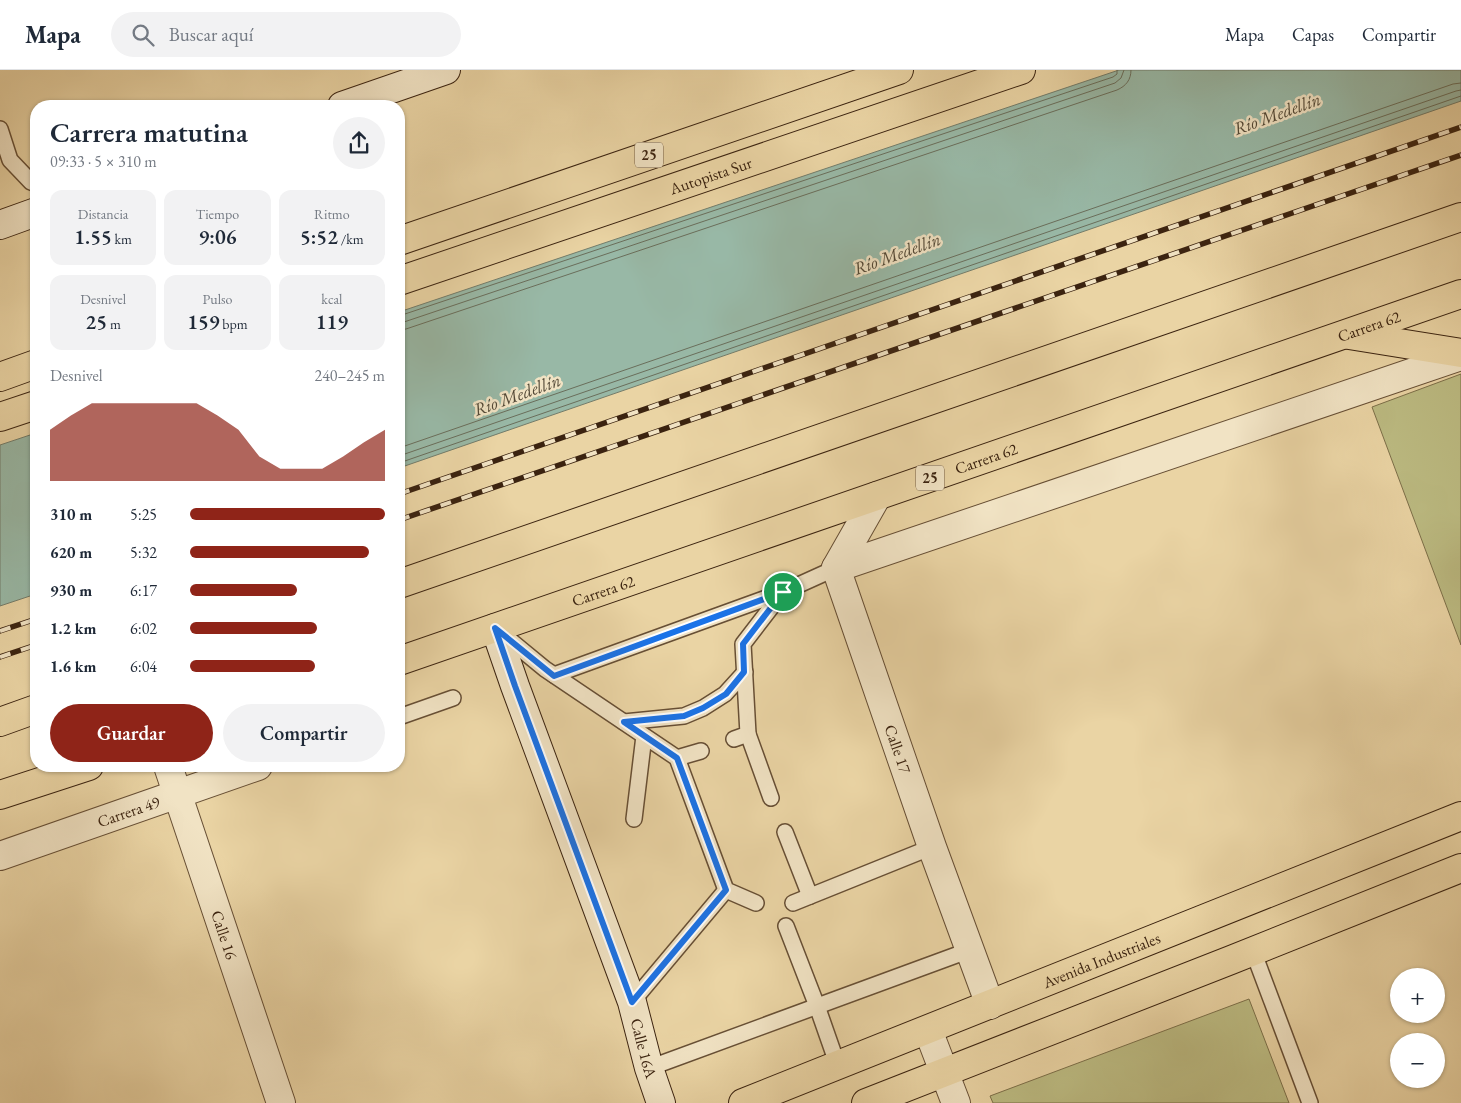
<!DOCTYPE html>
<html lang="es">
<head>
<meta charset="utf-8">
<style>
  :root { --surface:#fff; --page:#f2f2f3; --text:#1f2937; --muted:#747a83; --line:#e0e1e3; --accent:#8f2418 }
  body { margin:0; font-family:"EB Garamond",serif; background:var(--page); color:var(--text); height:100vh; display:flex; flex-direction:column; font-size:19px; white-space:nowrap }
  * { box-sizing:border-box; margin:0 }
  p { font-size:16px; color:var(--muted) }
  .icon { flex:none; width:28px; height:28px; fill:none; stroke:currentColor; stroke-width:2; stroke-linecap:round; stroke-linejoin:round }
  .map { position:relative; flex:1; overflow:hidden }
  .sheet { position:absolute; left:30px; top:30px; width:375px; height:672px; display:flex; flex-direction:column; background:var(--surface); border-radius:20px; box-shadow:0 1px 4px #0004 }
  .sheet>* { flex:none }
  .buttons { position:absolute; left:1390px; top:898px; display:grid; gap:10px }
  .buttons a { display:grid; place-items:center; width:55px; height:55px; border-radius:50%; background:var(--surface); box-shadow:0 1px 4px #0004; font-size:25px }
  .pin { position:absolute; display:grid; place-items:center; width:42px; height:42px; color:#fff; margin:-21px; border:2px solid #fff; border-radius:50%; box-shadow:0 1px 5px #0007 }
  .round { display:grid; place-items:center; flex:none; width:52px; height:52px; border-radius:26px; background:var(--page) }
  .headline { display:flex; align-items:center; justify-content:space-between; height:85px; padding:0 20px }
  h1 { font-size:28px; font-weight:600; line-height:38px }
  .figures { display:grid; grid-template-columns:repeat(3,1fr); gap:8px; height:85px; padding:5px 20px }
  .figures div { display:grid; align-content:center; border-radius:12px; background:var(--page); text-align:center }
  .figures b { font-size:21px; font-weight:600 }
  .figures small { font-size:14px; font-weight:400 }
  .figures p { font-size:14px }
  .chart { height:140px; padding:10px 20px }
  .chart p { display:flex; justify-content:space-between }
  .chart svg { width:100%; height:90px; margin-top:5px; fill:var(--accent); opacity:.7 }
  .cta { display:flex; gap:10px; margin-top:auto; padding:10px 20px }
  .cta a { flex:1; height:58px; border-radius:30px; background:var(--accent); color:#fff; font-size:20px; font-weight:600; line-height:58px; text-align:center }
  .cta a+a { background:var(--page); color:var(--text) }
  ul { padding:0 20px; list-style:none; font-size:16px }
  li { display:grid; grid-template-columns:80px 60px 1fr; align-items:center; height:38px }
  li i { height:12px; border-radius:6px; background:var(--accent) }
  header { display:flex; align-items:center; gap:30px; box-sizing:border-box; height:70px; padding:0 25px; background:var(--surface); border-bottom:1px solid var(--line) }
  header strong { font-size:24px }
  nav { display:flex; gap:28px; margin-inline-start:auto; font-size:18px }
  .search { width:350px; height:45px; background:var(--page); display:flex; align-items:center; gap:12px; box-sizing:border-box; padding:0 18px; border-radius:28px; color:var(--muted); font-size:19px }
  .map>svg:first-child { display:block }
</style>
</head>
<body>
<header>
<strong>Mapa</strong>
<div class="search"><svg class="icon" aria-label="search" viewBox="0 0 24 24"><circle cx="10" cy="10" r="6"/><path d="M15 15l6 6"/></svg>Buscar aquí</div>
<nav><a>Mapa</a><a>Capas</a><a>Compartir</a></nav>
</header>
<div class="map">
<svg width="1461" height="1033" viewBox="0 0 1461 1033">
  <rect width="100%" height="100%" fill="#ead4a4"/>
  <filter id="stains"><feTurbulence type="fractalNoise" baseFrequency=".004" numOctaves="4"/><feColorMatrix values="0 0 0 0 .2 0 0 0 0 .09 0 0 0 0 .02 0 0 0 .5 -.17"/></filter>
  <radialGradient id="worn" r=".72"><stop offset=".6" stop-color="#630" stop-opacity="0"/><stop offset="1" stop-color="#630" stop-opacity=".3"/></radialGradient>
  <g fill="#bcbb82" stroke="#7c6f49">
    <polygon points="1461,304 1461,575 1372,337"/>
    <polygon points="1249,929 1289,1033 993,1033 990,1026"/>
  </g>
  <g fill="#98b8a6" stroke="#737c6a">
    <polygon points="1119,0 1461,0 1461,31 399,398 399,242"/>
    <polygon points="36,363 36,524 0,536 0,375"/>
  </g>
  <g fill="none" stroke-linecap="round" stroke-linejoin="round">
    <g stroke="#6a6e5b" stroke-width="1">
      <polyline points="399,246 1113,7 1117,4 1117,0"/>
      <polyline points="399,252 404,252 1115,13 1121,8 1124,0"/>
      <path d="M399,260L406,259L1117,20C1126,16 1131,10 1131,0"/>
      <polyline points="399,378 1453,14 1461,13"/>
      <polyline points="399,386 1456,21 1461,20"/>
      <polyline points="399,393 1461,26"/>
    </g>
    <defs>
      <g id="lane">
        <polyline points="0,59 10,90 31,112 36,114"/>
        <polyline points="500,562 545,599 677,688 726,820 756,833"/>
        <polyline points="554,605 783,522"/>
        <polyline points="399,647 453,628"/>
        <polyline points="624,652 684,646 703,638 725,624 745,602"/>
        <polyline points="748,664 771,728"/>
        <polyline points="734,669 748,664 743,574 783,522 836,498"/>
        <polyline points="677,688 701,681"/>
        <polyline points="634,749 644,666"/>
        <polyline points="785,762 810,826"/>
        <polyline points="793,833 932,777"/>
        <polyline points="786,856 817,936 838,996"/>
        <polyline points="1253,881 1310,1033"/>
        <polyline points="632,932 726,820"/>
        <polyline points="649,998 970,880"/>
      </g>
      <g id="street">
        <path id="s1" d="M877,426L836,498L932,777L990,935"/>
        <polyline points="836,498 1461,286"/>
        <path id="s2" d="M168,696L281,1033"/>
        <path id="s3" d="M0,786L258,696"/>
        <polyline points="928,960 956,1033"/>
      </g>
      <g id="secondary">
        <polyline points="342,36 446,0"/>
        <polyline points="0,155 36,142"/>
        <path id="s4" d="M495,558L515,616L632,932L649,998L661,1033"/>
      </g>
      <g id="primary">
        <path id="s5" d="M743,1033L1461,746"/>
        <polyline points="866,1033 1231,890 1461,798"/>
      </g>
      <g id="highway">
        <polyline points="399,171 899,0"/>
        <path id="s6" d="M399,211L1021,0"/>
        <polyline points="1349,265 1461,283"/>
        <polyline points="0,307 36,294"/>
        <polyline points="0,347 36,335"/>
        <polyline points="399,514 1461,147"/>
        <path id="s7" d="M399,591L1461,224"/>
        <polyline points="0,652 36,639"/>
        <polyline points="0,725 89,696"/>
      </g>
    </defs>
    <use href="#lane" stroke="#674f35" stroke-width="18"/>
    <use href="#street" stroke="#674f35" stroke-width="30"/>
    <use href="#secondary" stroke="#3b2310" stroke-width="30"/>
    <use href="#primary" stroke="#3b2310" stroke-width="30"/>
    <use href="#highway" stroke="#3b2310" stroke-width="30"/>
    <use href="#lane" stroke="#f1e3c4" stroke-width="15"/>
    <use href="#street" stroke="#f1e3c4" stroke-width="28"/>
    <use href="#secondary" stroke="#f1e3c4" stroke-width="28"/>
    <use href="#primary" stroke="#ead4a4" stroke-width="28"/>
    <use href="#highway" stroke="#ead4a4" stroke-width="28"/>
    <defs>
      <g id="rail">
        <polyline points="399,424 1461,57"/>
        <polyline points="399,450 1461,85"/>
        <polyline points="0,561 36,549"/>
        <polyline points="0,587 36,575"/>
      </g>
    </defs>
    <use href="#rail" stroke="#3b2310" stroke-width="5.5"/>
    <use href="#rail" stroke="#f1e3c4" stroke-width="4" stroke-dasharray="11" stroke-linecap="butt"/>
  </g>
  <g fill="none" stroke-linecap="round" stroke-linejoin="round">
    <defs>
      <polygon id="route" points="783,522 743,574 744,602 726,624 703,638 684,646 624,652 677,688 726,820 632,932 515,616 495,558 554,606"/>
    </defs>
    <use href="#route" stroke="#fff" stroke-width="10"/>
    <use href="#route" stroke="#1a73e8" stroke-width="6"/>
  </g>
  <g text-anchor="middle" stroke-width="5" stroke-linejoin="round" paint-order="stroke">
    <g fill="#f1e3c4" stroke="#725d46" stroke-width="1">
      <rect x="635" y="72.5" width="28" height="25" rx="4"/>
      <rect x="916" y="395.5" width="28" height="25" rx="4"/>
    </g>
    <g font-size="15" font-weight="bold" fill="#3b2310">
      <text x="649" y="90">25</text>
      <text x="930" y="413">25</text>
    </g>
    <g font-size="16" fill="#3b2310" stroke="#f1e3c4">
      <text dy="6" stroke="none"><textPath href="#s6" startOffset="329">Autopista Sur</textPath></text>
      <text dy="6" stroke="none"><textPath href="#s7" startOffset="1026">Carrera 62</textPath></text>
      <text dy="6" stroke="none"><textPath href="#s7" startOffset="621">Carrera 62</textPath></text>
      <text dy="6" stroke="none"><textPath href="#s7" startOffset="216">Carrera 62</textPath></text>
      <text dy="6" stroke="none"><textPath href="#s1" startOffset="274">Calle 17</textPath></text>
      <text dy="6" stroke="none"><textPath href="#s3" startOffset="136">Carrera 49</textPath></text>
      <text dy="6" stroke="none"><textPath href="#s2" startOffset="178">Calle 16</textPath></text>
      <text dy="6" stroke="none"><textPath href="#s5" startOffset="386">Avenida Industriales</textPath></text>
      <text dy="6" stroke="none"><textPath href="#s4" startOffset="446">Calle 16A</textPath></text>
    </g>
    <g font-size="18" font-style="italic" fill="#524836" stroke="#f1e3c4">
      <text transform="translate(1277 44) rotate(-20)" y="6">Río Medellín</text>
      <text transform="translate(897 184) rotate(-20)" y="6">Río Medellín</text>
      <text transform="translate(517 325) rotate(-20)" y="6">Río Medellín</text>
    </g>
  </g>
  <rect width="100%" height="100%" filter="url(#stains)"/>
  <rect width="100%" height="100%" fill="url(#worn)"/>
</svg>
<div class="buttons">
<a>+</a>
<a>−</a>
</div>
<div class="pin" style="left:783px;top:522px;background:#1e9e55"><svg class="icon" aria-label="arrive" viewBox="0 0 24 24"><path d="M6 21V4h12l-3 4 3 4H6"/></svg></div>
<section class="sheet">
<div class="headline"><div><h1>Carrera matutina</h1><p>09:33 · 5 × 310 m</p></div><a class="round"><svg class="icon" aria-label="share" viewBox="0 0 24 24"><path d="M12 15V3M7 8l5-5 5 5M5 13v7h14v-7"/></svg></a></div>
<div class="figures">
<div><p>Distancia</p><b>1.55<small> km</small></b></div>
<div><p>Tiempo</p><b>9:06</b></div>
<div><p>Ritmo</p><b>5:52<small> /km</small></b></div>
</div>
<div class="figures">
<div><p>Desnivel</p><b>25<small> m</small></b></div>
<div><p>Pulso</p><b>159<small> bpm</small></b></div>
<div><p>kcal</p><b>119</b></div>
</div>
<div class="chart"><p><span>Desnivel</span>240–245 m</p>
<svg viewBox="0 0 160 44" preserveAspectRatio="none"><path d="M0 44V19L10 12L20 6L30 6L40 6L50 6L60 6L70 6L80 12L90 19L100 32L110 38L120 38L130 38L140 32L150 25L160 19V44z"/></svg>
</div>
<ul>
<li><b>310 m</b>5:25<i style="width:100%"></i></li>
<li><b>620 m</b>5:32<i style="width:92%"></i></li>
<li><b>930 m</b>6:17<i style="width:55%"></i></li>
<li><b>1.2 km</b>6:02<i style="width:65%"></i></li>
<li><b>1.6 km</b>6:04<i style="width:64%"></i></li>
</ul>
<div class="cta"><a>Guardar</a><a>Compartir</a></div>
</section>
</div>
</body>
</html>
